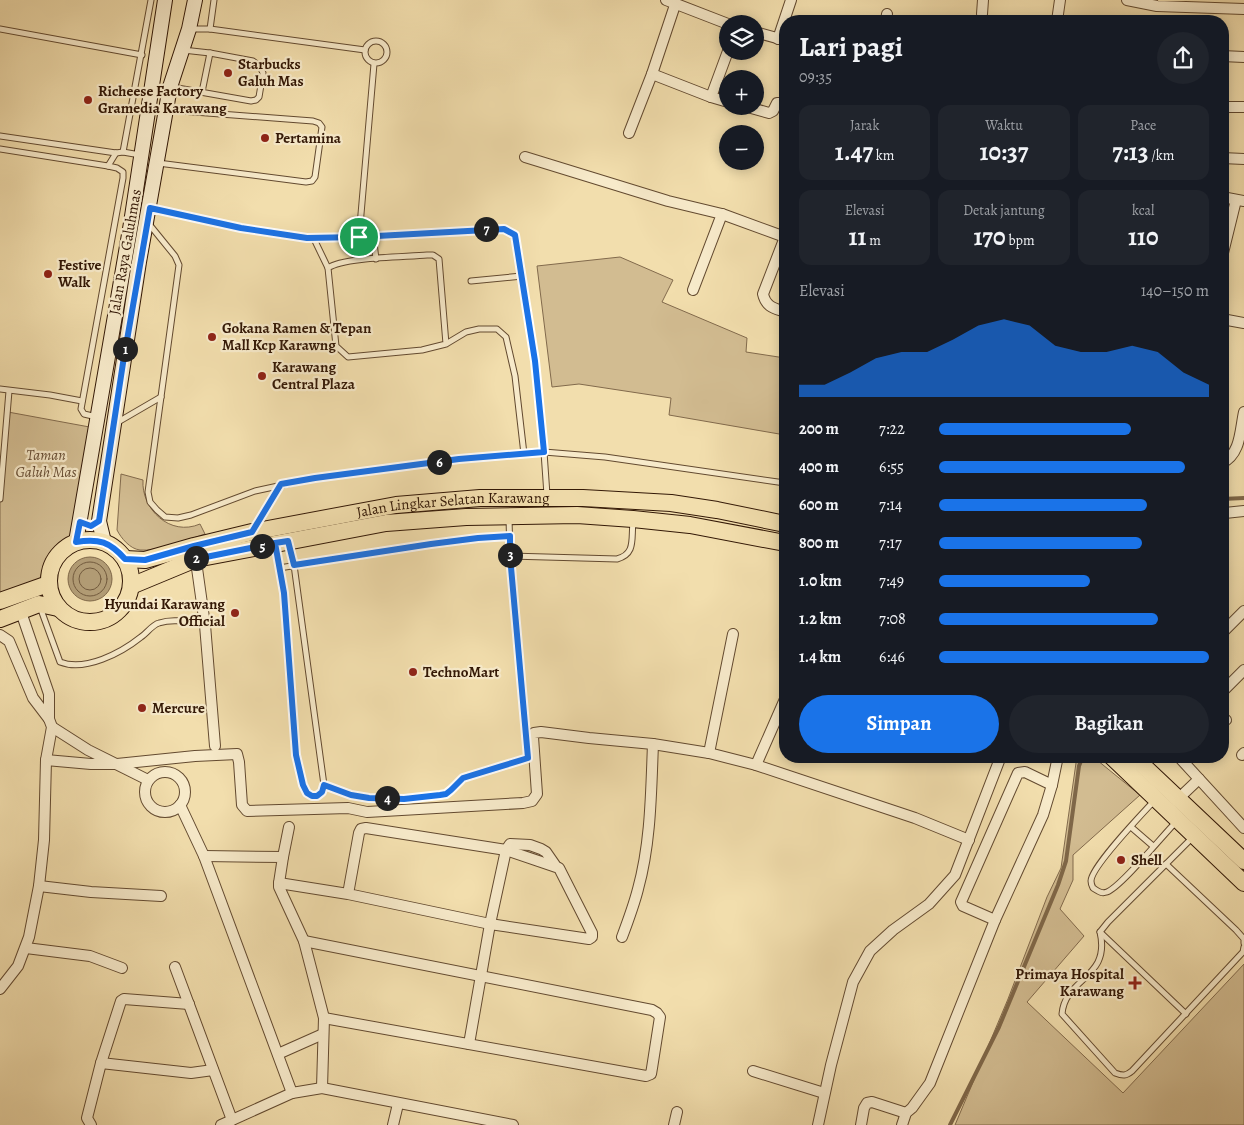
<!DOCTYPE html>
<html lang="id">
<head>
<meta charset="utf-8">
<style>
  :root { --surface:#171b24; --page:#20242c; --text:#f1f3f6; --muted:#9ea1a6; --accent:#1a73e8 }
  body { margin:0; font-family:Alegreya,serif; background:var(--page); color:var(--text); height:100vh; display:flex; flex-direction:column; font-size:19px; white-space:nowrap }
  * { box-sizing:border-box; margin:0 }
  p { font-size:16px; color:var(--muted) }
  .icon { flex:none; width:28px; height:28px; fill:none; stroke:currentColor; stroke-width:2; stroke-linecap:round; stroke-linejoin:round }
  .map { position:relative; flex:1; overflow:hidden }
  .details { position:absolute; left:779px; top:15px; width:450px; height:748px; display:flex; flex-direction:column; background:var(--surface); border-radius:20px; box-shadow:0 2px 12px #0003 }
  .details>* { flex:none }
  .controls { position:absolute; left:719px; top:15px; display:grid; gap:10px }
  .controls a { display:grid; place-items:center; width:45px; height:45px; border-radius:50%; background:var(--surface); box-shadow:0 2px 12px #0003; font-size:25px }
  .pin { position:absolute; display:grid; place-items:center; width:42px; height:42px; color:#fff; margin:-21px; border:2px solid #fff; border-radius:50%; box-shadow:0 1px 5px #0007 }
  .km { position:absolute; width:25px; height:25px; margin:-12px; border-radius:50%; background:#222; color:#fff; font-size:14px; line-height:25px; text-align:center }
  .round { display:grid; place-items:center; flex:none; width:52px; height:52px; border-radius:26px; background:var(--page) }
  .headline { display:flex; align-items:center; justify-content:space-between; height:85px; padding:0 20px }
  h1 { font-size:28px; font-weight:600; line-height:38px }
  .stats { display:grid; grid-template-columns:repeat(3,1fr); gap:8px; height:85px; padding:5px 20px }
  .stats div { display:grid; align-content:center; border-radius:12px; background:var(--page); text-align:center }
  .stats b { font-size:25px; font-weight:600 }
  .stats small { font-size:14px; font-weight:400 }
  .stats p { font-size:14px }
  .chart { height:140px; padding:10px 20px }
  .chart p { display:flex; justify-content:space-between }
  .chart svg { width:100%; height:90px; margin-top:5px; fill:var(--accent); opacity:.7 }
  .button { display:flex; gap:10px; margin-top:auto; padding:10px 20px }
  .button a { flex:1; height:58px; border-radius:30px; background:var(--accent); color:#fff; font-size:20px; font-weight:600; line-height:58px; text-align:center }
  .button a+a { background:var(--page); color:var(--text) }
  ul { padding:0 20px; list-style:none; font-size:16px }
  li { display:grid; grid-template-columns:80px 60px 1fr; align-items:center; height:38px }
  li i { height:12px; border-radius:6px; background:var(--accent) }
  .map>svg:first-child { display:block }
</style>
</head>
<body>
<div class="map">
<svg width="1244" height="1125" viewBox="0 0 1244 1125">
  <rect width="100%" height="100%" fill="#f2dead"/>
  <filter id="stains"><feTurbulence type="fractalNoise" baseFrequency=".004" numOctaves="4"/><feColorMatrix values="0 0 0 0 .2 0 0 0 0 .09 0 0 0 0 .02 0 0 0 .5 -.17"/></filter>
  <radialGradient id="worn" r=".72"><stop offset=".6" stop-color="#630" stop-opacity="0"/><stop offset="1" stop-color="#630" stop-opacity=".3"/></radialGradient>
  <g fill="#d2bc91" stroke="#826a4c">
    <polygon points="620,257 673,280 662,302 747,338 746,352 785,358 785,435 669,415 671,398 579,384 552,387 537,266"/>
    <path d="M8,412L95,428L78,532C55,543 41,562 39,587L0,601V498Z"/>
    <path d="M121,474L143,480C141,509 170,537 200,524L205,534C190,539 155,552 140,550C130,549 121,538 117,530Z"/>
    <polygon points="1077,756 1092,756 1140,795 1073,855 1073,880 1060,909 1084,936 1027,1002 1123,1093 1244,964 1244,1125 955,1125 1008,999 1047,897 1061,868"/>
  </g>
  <circle fill="#b19b74" stroke="#7f6748" cx="90" cy="579" r="22"/>
  <g fill="none" stroke-linecap="round" stroke-linejoin="round">
    <g stroke="#725a3d" stroke-width="1">
      <circle cx="90" cy="579" r="17"/>
      <circle cx="90" cy="579" r="11"/>
    </g>
    <g stroke="#7f6748" stroke-width="4">
      <polyline points="1222,499 1244,498"/>
      <polyline points="950,1125 999,1027 1058,885 1066,861 1079,766 1083,756"/>
    </g>
    <defs>
      <g id="service">
        <polyline points="0,29 142,55"/>
        <polyline points="192,29 210,29 365,50"/>
        <polyline points="210,29 214,0"/>
        <circle cx="376" cy="52" r="11"/>
        <polyline points="172,87 251,101 256,100 259,97 263,73 260,66 253,61 210,53 183,50"/>
        <polyline points="202,92 210,53"/>
        <polyline points="0,136 116,153 123,152"/>
        <polyline points="0,149 108,166 117,168 123,172 123,178 81,409 84,414 97,417"/>
        <polyline points="140,155 123,152 151,0"/>
        <polyline points="158,163 306,182 312,181 315,177 322,127 319,123 313,121 168,110"/>
        <polyline points="108,166 116,153"/>
        <polyline points="150,208 241,228 314,239 504,229 515,235 535,361 544,452 547,495"/>
        <polyline points="149,224 175,256 179,265 148,492 150,502 157,510 165,517 178,518 191,515 255,491 315,478 459,459 544,452 605,457 785,483"/>
        <polyline points="373,235 376,259"/>
        <polyline points="359,237 374,64"/>
        <polyline points="314,239 328,268"/>
        <polyline points="471,281 522,276"/>
        <path d="M446,344L439,259L433,255H427C406,257 343,257 328,268L336,346L348,357L422,350L446,344L466,332L479,329H497L506,337L515,376L524,454"/>
        <polyline points="0,389 50,395 82,401"/>
        <polyline points="118,422 161,397"/>
        <polyline points="0,499 9,391"/>
        <polyline points="255,527 281,484"/>
        <polyline points="276,546 284,593 296,755 303,785 307,793 312,796 317,796 322,792 324,785 294,565 288,543"/>
        <path d="M510,556L617,559C636,554 631,539 633,522"/>
        <polyline points="279,568 431,544 479,538 510,536"/>
        <path d="M40,607L60,662C85,672 121,653 141,637C147,633 152,625 159,623C174,618 189,622 205,625"/>
        <polyline points="324,785 351,795 369,798 404,799 440,795 446,794 451,790 463,778 528,758 510,556 509,518"/>
        <path d="M1154,801C1142,814 1091,867 1091,881C1091,883 1092,886 1093,888C1098,891 1101,894 1107,892C1121,887 1163,835 1176,822"/>
        <polyline points="1131,827 1153,846"/>
        <polyline points="1166,864 1236,930 1244,939 1244,943"/>
        <path d="M1100,932C1111,979 1065,977 1062,1014L1115,1073C1123,1076 1126,1076 1132,1071L1243,952L1244,947"/>
        <polyline points="1186,1014 1100,932 1108,922 1193,837"/>
      </g>
      <g id="minor">
        <polyline points="666,0 728,24"/>
        <polyline points="1127,0 1157,6 1244,9"/>
        <polyline points="982,14 983,0"/>
        <polyline points="886,21 887,14"/>
        <polyline points="1057,21 1060,0"/>
        <polyline points="755,32 784,40"/>
        <polyline points="778,39 791,0"/>
        <polyline points="1222,56 1244,57"/>
        <polyline points="652,74 711,97 728,102"/>
        <polyline points="711,97 728,51"/>
        <polyline points="744,106 769,113 773,111 777,103 785,103"/>
        <polyline points="1222,107 1244,107"/>
        <polyline points="629,133 652,74 675,5"/>
        <polyline points="525,157 668,201 722,214 785,237"/>
        <polyline points="1222,158 1244,159"/>
        <polyline points="1222,197 1244,201"/>
        <path d="M785,237L763,294C766,307 774,308 785,312"/>
        <polyline points="1222,257 1236,200"/>
        <polyline points="693,290 722,214"/>
        <polyline points="1222,319 1244,323"/>
        <path d="M1222,463C1241,454 1240,430 1244,412"/>
        <polyline points="1222,515 1225,513 1244,511"/>
        <polyline points="195,554 205,625 215,746"/>
        <polyline points="1222,633 1244,611"/>
        <polyline points="0,635 9,641 33,698 49,719"/>
        <polyline points="1222,692 1244,670"/>
        <polyline points="1222,717 1226,720"/>
        <polyline points="52,727 88,750 148,780"/>
        <polyline points="709,753 733,634"/>
        <polyline points="1242,755 1244,753"/>
        <polyline points="1178,756 1244,828"/>
        <polyline points="46,760 91,764 117,764 195,756 237,754 239,762 242,805 247,811 348,808 367,812 523,803 532,801 537,794 533,737 534,733 541,732 589,738 653,744 709,753 756,765 915,818 969,840"/>
        <polyline points="1140,763 1152,756"/>
        <polyline points="756,765 785,699"/>
        <circle cx="165" cy="792" r="20"/>
        <polyline points="1178,799 1199,779"/>
        <polyline points="180,805 204,856 292,1093 322,1088 513,1125"/>
        <polyline points="204,856 283,857 279,883"/>
        <polyline points="283,857 289,827"/>
        <polyline points="39,886 91,892 161,896"/>
        <polyline points="995,920 963,906 961,902 1018,773 1025,772 1052,785 1058,756"/>
        <path d="M622,937C628,921 634,905 638,889C651,842 651,792 653,744"/>
        <polyline points="304,941 652,1010 657,1013 660,1017 652,1068 651,1074 646,1076 324,1018"/>
        <polyline points="26,948 90,956 122,968"/>
        <polyline points="175,967 232,1120"/>
        <polyline points="0,989 18,966 29,937 39,886 44,840 46,760 52,727 49,719 49,694 21,612"/>
        <polyline points="469,1044 490,924 506,850 510,844 530,845 541,849 546,852 555,865"/>
        <polyline points="278,1054 323,1034"/>
        <polyline points="101,1063 191,1073 213,1070"/>
        <polyline points="753,1071 824,1093"/>
        <polyline points="322,1088 324,1018 304,941 279,887 279,883 348,894 490,924 589,939 592,937 592,933 559,868 506,850 366,828 361,829 359,833 348,894"/>
        <polyline points="91,1125 87,1118 101,1063 121,1001 124,999 189,1004"/>
        <polyline points="221,1125 292,1093"/>
        <polyline points="393,1125 398,1104"/>
        <polyline points="674,1125 677,1112"/>
        <polyline points="818,1125 831,1065 853,982 870,951 893,930 929,904 955,875 1001,756"/>
        <polyline points="861,1125 864,1108 867,1103 872,1102 906,1113"/>
        <polyline points="902,1125 906,1113 912,1108 930,1083 995,920 1043,815 1052,785"/>
      </g>
      <g id="secondary">
        <polyline points="76,542 131,223 165,0"/>
        <polyline points="104,542 99,521 139,262 170,87 189,29 195,0"/>
      </g>
      <g id="primary">
        <circle cx="90" cy="581" r="41"/>
        <path id="s1" d="M125,559L145,560L194,546L252,532L396,505L480,498H583L671,503L717,510L785,524"/>
        <polyline points="131,586 196,559 386,523 466,517 577,515 633,519 690,525 785,543"/>
        <polyline points="0,601 48,584"/>
        <polyline points="0,619 39,604 58,608"/>
        <polyline points="1111,756 1244,883"/>
        <polyline points="1133,756 1244,861"/>
      </g>
    </defs>
    <use href="#service" stroke="#634a30" stroke-width="7"/>
    <use href="#minor" stroke="#634a30" stroke-width="12"/>
    <use href="#secondary" stroke="#331806" stroke-width="16"/>
    <use href="#primary" stroke="#331806" stroke-width="18"/>
    <use href="#service" stroke="#f7eaca" stroke-width="5"/>
    <use href="#minor" stroke="#f7eaca" stroke-width="10"/>
    <use href="#secondary" stroke="#f7eaca" stroke-width="14"/>
    <use href="#primary" stroke="#f2dead" stroke-width="16"/>
  </g>
  <g fill="none" stroke-linecap="round" stroke-linejoin="round">
    <defs>
      <path id="route" d="M359,237L307,238L241,228L150,208L123,363L99,521L91,526L80,522L76,542C99,538 110,542 125,559L145,560L194,546L196,559L275,543L288,541L294,565L431,544L478,538L510,536V556L528,758L463,778L451,790L446,794L440,795L404,799L369,798L351,795L324,785L322,792L317,796H312L307,793L303,785L296,755L284,593L275,543L196,559L194,546L252,532L281,484L315,478L459,459L544,452L535,361L515,235L504,229L359,237"/>
    </defs>
    <use href="#route" stroke="#fff" stroke-width="10"/>
    <use href="#route" stroke="#1a73e8" stroke-width="6"/>
  </g>
  <g fill="#8f2418" stroke="#f7eaca" stroke-width="2">
    <circle cx="228" cy="73" r="5"/>
    <circle cx="88" cy="100" r="5"/>
    <circle cx="265" cy="138" r="5"/>
    <circle cx="48" cy="274" r="5"/>
    <circle cx="212" cy="337" r="5"/>
    <circle cx="262" cy="376" r="5"/>
    <circle cx="235" cy="613" r="5"/>
    <circle cx="413" cy="672" r="5"/>
    <circle cx="142" cy="708" r="5"/>
    <circle cx="1121" cy="860" r="5"/>
    <path d="M1132.5 975.5h5v5h5v5h-5v5h-5v-5h-5v-5h5z"/>
  </g>
  <g text-anchor="middle" stroke-width="4.5" stroke-linejoin="round" paint-order="stroke">
    <g font-size="15" font-weight="bold" fill="#331806" stroke="#f7eaca" text-anchor="start">
      <text x="238" y="69">Starbucks<tspan x="238" dy="17">Galuh Mas</tspan></text>
      <text x="98" y="96">Richeese Factory<tspan x="98" dy="17">Gramedia Karawang</tspan></text>
      <text x="275" y="143">Pertamina</text>
      <text x="58" y="270">Festive<tspan x="58" dy="17">Walk</tspan></text>
      <text x="222" y="333">Gokana Ramen &amp; Tepan<tspan x="222" dy="17">Mall Kcp Karawng</tspan></text>
      <text x="272" y="372">Karawang<tspan x="272" dy="17">Central Plaza</tspan></text>
      <text x="225" y="609" text-anchor="end">Hyundai Karawang<tspan x="225" dy="17">Official</tspan></text>
      <text x="423" y="677">TechnoMart</text>
      <text x="152" y="713">Mercure</text>
      <text x="1131" y="865">Shell</text>
      <text x="1124" y="979" text-anchor="end">Primaya Hospital<tspan x="1124" dy="17">Karawang</tspan></text>
    </g>
    <g font-size="15" fill="#331806" stroke="#f7eaca">
      <text transform="translate(125 252) rotate(-80)" y="5">Jalan Raya Galuhmas</text>
      <text dy="5" stroke="none"><textPath href="#s1" startOffset="334">Jalan Lingkar Selatan Karawang</textPath></text>
    </g>
    <g font-size="15" font-style="italic" fill="#634930" stroke="#f7eaca">
      <text x="46" y="460">Taman<tspan x="46" dy="17">Galuh Mas</tspan></text>
    </g>
  </g>
  <rect width="100%" height="100%" filter="url(#stains)"/>
  <rect width="100%" height="100%" fill="url(#worn)"/>
</svg>
<div class="controls">
<a><svg class="icon" aria-label="layers" viewBox="0 0 24 24"><path d="M12 4l9 5-9 5-9-5zM3 14l9 5 9-5"/></svg></a>
<a>+</a>
<a>−</a>
</div>
<div class="pin" style="left:359px;top:237px;background:#1e9e55"><svg class="icon" aria-label="arrive" viewBox="0 0 24 24"><path d="M6 21V4h12l-3 4 3 4H6"/></svg></div>
<b class="km" style="left:125px;top:349px">1</b>
<b class="km" style="left:196px;top:558px">2</b>
<b class="km" style="left:510px;top:555px">3</b>
<b class="km" style="left:387px;top:798px">4</b>
<b class="km" style="left:262px;top:546px">5</b>
<b class="km" style="left:439px;top:462px">6</b>
<b class="km" style="left:486px;top:229px">7</b>
<section class="details">
<div class="headline"><div><h1>Lari pagi</h1><p>09:35</p></div><a class="round"><svg class="icon" aria-label="share" viewBox="0 0 24 24"><path d="M12 15V3M7 8l5-5 5 5M5 13v7h14v-7"/></svg></a></div>
<div class="stats">
<div><p>Jarak</p><b>1.47<small> km</small></b></div>
<div><p>Waktu</p><b>10:37</b></div>
<div><p>Pace</p><b>7:13<small> /km</small></b></div>
</div>
<div class="stats">
<div><p>Elevasi</p><b>11<small> m</small></b></div>
<div><p>Detak jantung</p><b>170<small> bpm</small></b></div>
<div><p>kcal</p><b>110</b></div>
</div>
<div class="chart"><p><span>Elevasi</span>140–150 m</p>
<svg viewBox="0 0 160 44" preserveAspectRatio="none"><path d="M0 44V38L10 38L20 32L30 25L40 22L50 22L60 16L70 9L80 6L90 9L100 19L110 22L120 22L130 19L140 22L150 32L160 38V44z"/></svg>
</div>
<ul>
<li><b>200 m</b>7:22<i style="width:71%"></i></li>
<li><b>400 m</b>6:55<i style="width:91%"></i></li>
<li><b>600 m</b>7:14<i style="width:77%"></i></li>
<li><b>800 m</b>7:17<i style="width:75%"></i></li>
<li><b>1.0 km</b>7:49<i style="width:56%"></i></li>
<li><b>1.2 km</b>7:08<i style="width:81%"></i></li>
<li><b>1.4 km</b>6:46<i style="width:100%"></i></li>
</ul>
<div class="button"><a>Simpan</a><a>Bagikan</a></div>
</section>
</div>
</body>
</html>
